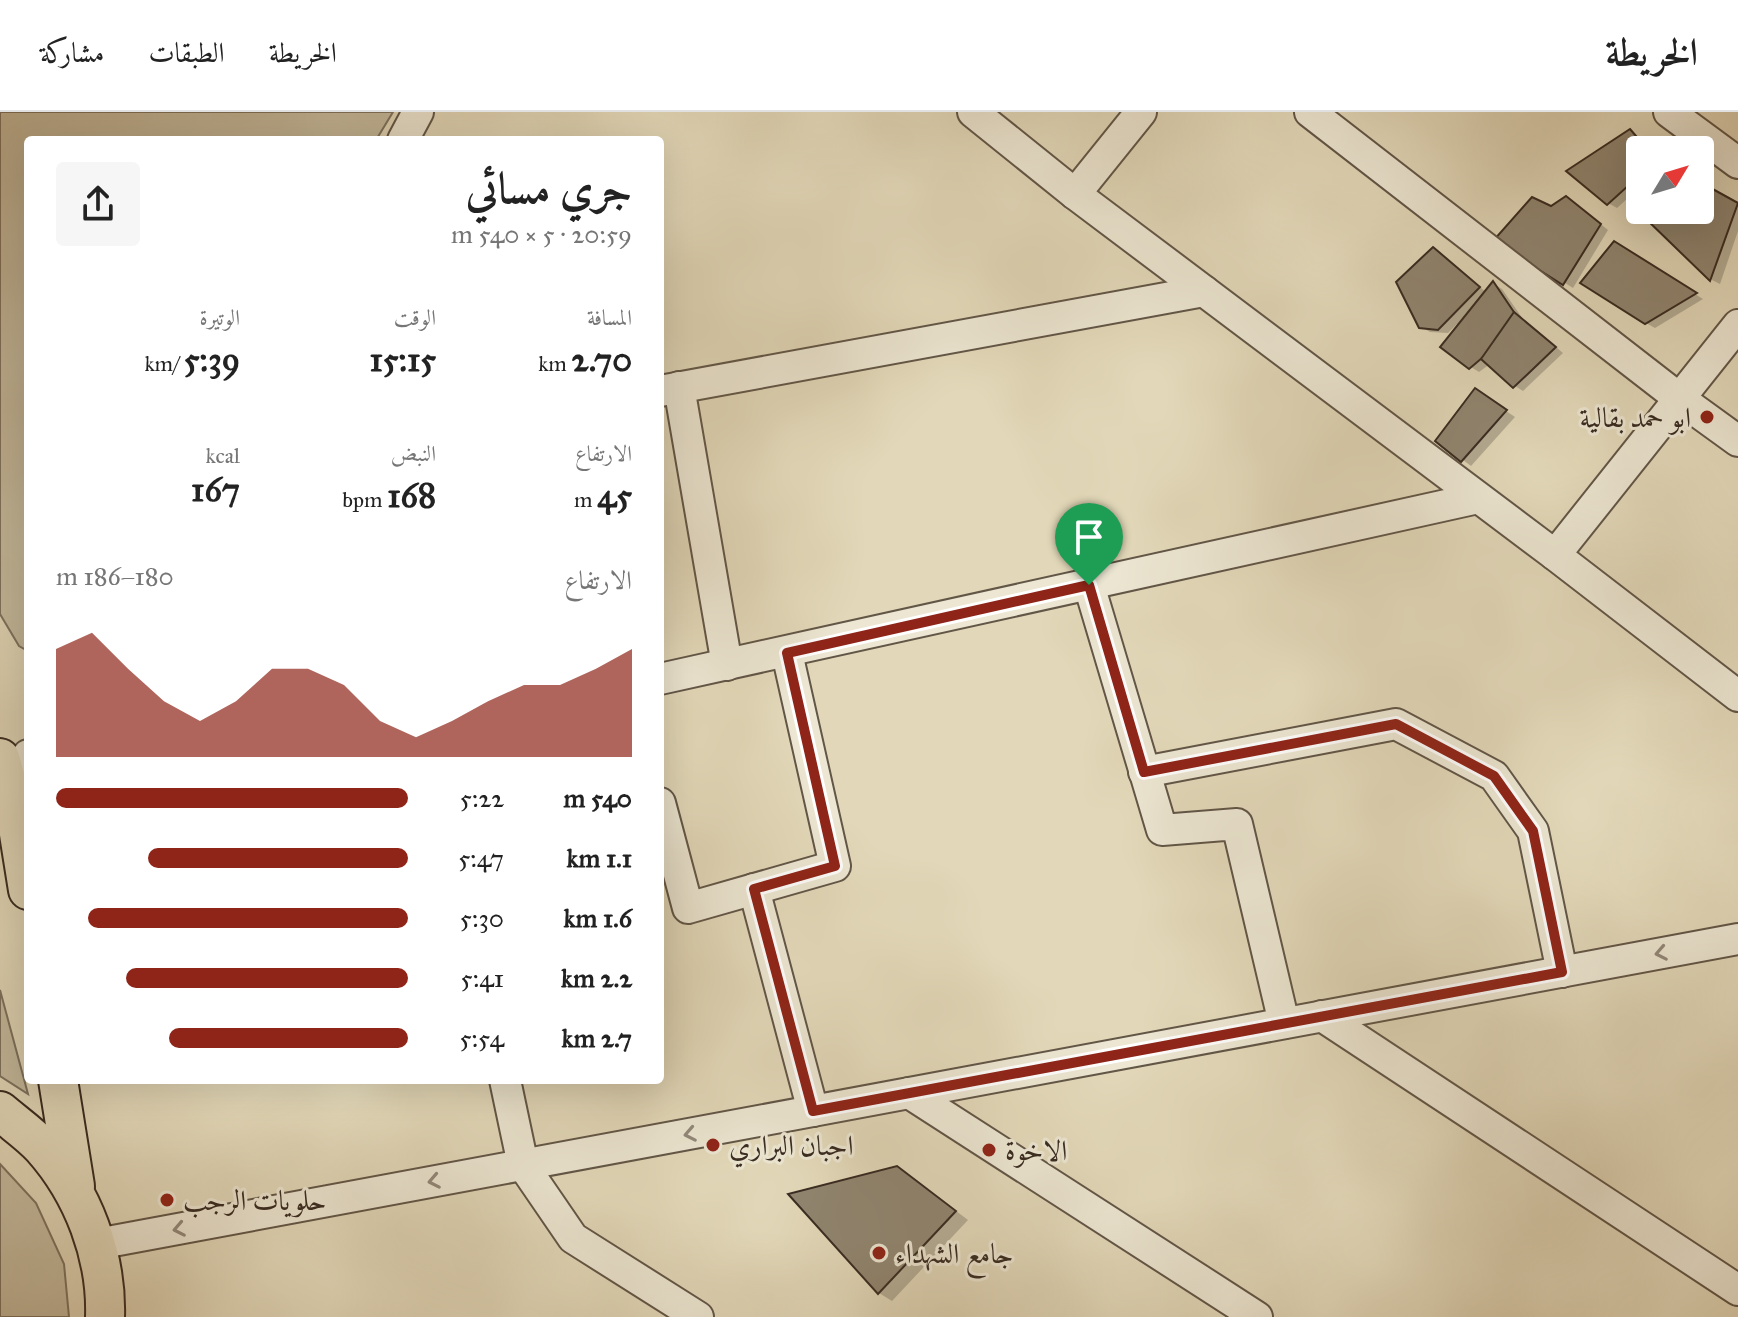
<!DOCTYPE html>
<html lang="ar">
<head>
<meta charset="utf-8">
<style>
  :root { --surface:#fff; --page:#f6f6f6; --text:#222; --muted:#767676; --line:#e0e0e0; --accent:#8f2418 }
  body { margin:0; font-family:"IM FELL Great Primer",Amiri,serif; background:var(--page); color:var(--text); direction:rtl; height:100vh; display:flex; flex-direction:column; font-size:30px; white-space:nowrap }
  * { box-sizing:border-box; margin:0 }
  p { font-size:26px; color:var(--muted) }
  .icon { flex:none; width:44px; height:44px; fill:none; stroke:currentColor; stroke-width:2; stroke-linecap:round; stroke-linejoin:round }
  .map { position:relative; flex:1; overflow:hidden; direction:ltr }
  .details { position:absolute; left:24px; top:24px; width:640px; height:948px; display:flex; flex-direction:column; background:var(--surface); border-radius:8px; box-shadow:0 8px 32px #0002; direction:rtl }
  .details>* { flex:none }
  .needle { width:52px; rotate:52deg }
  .buttons { position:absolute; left:1626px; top:24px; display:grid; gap:16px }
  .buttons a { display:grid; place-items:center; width:88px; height:88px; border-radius:8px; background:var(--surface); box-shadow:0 8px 32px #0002; font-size:40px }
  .pin { position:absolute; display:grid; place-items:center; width:68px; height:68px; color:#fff; margin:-82px -34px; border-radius:50% 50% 50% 0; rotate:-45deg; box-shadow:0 0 8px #0007 }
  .pin .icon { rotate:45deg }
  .round { display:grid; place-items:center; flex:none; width:84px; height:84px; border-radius:8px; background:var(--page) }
  .head { display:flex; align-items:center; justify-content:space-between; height:136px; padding:0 32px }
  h1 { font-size:44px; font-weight:700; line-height:60px }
  .stats { display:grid; grid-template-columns:repeat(3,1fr); gap:12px; height:136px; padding:8px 32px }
  .stats div { display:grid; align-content:center }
  .stats b { font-size:34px; font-weight:700 }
  .stats small { font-size:22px; font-weight:400 }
  .stats p { font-size:22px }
  .chart { height:224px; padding:16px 32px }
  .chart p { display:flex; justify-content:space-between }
  .chart svg { width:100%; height:144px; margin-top:8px; fill:var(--accent); opacity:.7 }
  ul { padding:0 32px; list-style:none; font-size:26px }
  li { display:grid; grid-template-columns:128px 96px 1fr; align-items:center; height:60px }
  li i { height:20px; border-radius:10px; background:var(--accent) }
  header { display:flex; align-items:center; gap:48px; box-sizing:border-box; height:112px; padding:0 40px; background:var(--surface); border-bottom:2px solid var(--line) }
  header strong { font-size:38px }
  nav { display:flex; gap:44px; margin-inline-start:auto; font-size:28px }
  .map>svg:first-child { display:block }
</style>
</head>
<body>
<header>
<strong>الخريطة</strong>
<nav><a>الخريطة</a><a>الطبقات</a><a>مشاركة</a></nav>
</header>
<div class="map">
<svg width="1738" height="1205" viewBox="0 0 1738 1205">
  <rect width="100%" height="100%" fill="#e2d8b9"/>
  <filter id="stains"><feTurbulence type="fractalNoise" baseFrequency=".0025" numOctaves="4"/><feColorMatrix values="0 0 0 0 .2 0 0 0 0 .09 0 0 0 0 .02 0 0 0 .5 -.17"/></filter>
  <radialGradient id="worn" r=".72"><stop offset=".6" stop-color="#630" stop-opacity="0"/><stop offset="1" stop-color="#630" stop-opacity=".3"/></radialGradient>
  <g fill="#c5bb9f" stroke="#7e7360" stroke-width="2">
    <polygon points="0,0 393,0 376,28 28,28 28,539 19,534 0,502"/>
    <polygon points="0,878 28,982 0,964"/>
    <polygon points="0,1052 36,1091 64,1152 69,1205 0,1205"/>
  </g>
  <g fill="#0003">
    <polygon points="1630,20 1638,25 1650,38 1640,38 1640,75 1617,96 1608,91"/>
    <polygon points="1700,73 1738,93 1738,119 1720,172 1712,168 1647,104 1651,98 1700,98"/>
    <polygon points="1575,91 1608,118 1573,176 1496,128 1551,96"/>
    <polygon points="1615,132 1703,187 1655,216 1646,211"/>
    <polygon points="1442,143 1487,181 1494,172 1502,177 1523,207 1563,241 1523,279 1515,274 1490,252 1479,260 1471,255 1459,214 1457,212 1448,221 1430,220 1421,215"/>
    <polygon points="1484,284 1515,305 1471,354 1438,329"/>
    <polygon points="896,1056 910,1064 968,1108 892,1189 879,1181"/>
  </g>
  <g fill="#908570" stroke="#382b21" stroke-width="2">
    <polygon points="1630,17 1648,38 1640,38 1640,63 1607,93 1566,59"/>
    <polygon points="1700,70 1738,91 1710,169 1644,105 1648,98 1700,98"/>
    <polygon points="1566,84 1601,112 1563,173 1493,129 1532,85 1551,94"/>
    <polygon points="1614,129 1697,181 1645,212 1580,171"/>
    <polygon points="1433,135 1480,175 1438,218 1419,216 1396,170"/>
    <polygon points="1493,169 1522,212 1469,257 1440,235"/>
    <polygon points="1514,200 1556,235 1513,276 1481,247"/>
    <polygon points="1475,276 1507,298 1461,350 1435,329"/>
    <polygon points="897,1054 956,1099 878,1182 788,1082"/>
  </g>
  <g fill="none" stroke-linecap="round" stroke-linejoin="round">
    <defs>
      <g id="minor">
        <polyline points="973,0 1075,82 1555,443 1738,584"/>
        <polyline points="1310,0 1680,287 1738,329"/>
        <polyline points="1669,0 1738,51"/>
        <polyline points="403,28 418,0"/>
        <polyline points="1075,82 1141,0"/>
        <polyline points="679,275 727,553"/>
        <polyline points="660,279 1204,179"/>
        <polyline points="1555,443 1738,213"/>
        <polyline points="1089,473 1162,718 1237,712 1284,911"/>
        <polyline points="660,567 1478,386"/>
        <polyline points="1144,660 1396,612 1494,664 1533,719 1562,860"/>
        <polyline points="8,675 28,643"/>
        <polyline points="660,691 688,796 835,754 787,541"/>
        <polyline points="754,777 813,999"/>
        <polyline points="1322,904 1738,1178"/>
        <polyline points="505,968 523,1053 573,1126 698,1205"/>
        <polyline points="909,981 1257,1205"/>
        <polyline points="97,1132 1738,827"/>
      </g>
      <g id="major">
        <polyline points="0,646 16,703 28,778"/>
        <polyline points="58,968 75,1074"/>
        <path d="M0,999C14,1011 30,1022 42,1035C83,1081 107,1144 105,1205"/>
      </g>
    </defs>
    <use href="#minor" stroke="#625647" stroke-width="34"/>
    <use href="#major" stroke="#382b21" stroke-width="42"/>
    <use href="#minor" stroke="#ece6d2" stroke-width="30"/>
    <use href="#major" stroke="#e2d8b9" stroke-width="38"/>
  </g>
  <defs><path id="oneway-chevron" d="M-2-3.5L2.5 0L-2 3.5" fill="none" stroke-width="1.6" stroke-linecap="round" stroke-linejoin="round" transform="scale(2)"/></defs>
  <g stroke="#92887a">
    <use href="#oneway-chevron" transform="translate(1661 841) rotate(169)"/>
    <use href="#oneway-chevron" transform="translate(690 1022) rotate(169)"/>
    <use href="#oneway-chevron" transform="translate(434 1069) rotate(169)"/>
    <use href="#oneway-chevron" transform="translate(179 1117) rotate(169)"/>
  </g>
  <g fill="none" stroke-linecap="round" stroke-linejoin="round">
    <defs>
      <polygon id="route" points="1089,473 1144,660 1396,612 1494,664 1533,719 1562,860 813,999 754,777 835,754 787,541"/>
    </defs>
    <use href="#route" stroke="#fff" stroke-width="16"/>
    <use href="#route" stroke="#8f2418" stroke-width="10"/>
  </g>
  <g fill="#8f2418" stroke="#ece6d2" stroke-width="3">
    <circle cx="1707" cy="305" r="8"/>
    <circle cx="713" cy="1033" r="8"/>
    <circle cx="989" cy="1038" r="8"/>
    <circle cx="167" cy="1088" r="8"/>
    <circle cx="879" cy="1141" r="8"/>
  </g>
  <g text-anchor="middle" stroke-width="6" stroke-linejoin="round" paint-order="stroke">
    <g font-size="28" fill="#382b21" stroke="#ece6d2" text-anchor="start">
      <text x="1691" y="315" text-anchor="end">ابو حمد بقالية</text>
      <text x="729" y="1043">اجبان البراري</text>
      <text x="1005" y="1048">الاخوة</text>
      <text x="183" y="1098">حلويات الرجب</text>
      <text x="895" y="1151">جامع الشهداء</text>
    </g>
  </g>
  <rect width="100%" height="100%" filter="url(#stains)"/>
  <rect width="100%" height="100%" fill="url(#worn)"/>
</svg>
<div class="buttons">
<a><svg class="needle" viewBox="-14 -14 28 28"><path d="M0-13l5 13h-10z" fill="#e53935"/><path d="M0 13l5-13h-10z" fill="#767676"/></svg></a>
</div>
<div class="pin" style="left:1089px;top:473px;background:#1e9e55"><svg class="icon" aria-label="arrive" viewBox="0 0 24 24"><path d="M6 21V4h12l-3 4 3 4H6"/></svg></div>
<section class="details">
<div class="head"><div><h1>جري مسائي</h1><p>20:59 · 5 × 540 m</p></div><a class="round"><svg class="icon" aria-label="share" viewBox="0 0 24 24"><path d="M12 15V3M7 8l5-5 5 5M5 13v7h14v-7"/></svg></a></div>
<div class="stats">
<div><p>المسافة</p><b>2.70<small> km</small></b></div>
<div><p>الوقت</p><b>15:15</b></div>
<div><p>الوتيرة</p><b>5:39<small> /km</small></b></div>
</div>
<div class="stats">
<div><p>الارتفاع</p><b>45<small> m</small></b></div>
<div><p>النبض</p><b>168<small> bpm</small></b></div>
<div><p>kcal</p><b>167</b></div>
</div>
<div class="chart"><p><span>الارتفاع</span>180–186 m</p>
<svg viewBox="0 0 160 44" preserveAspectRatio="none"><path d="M0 44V11L10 6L20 17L30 27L40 33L50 27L60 17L70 17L80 22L90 33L100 38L110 33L120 27L130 22L140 22L150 17L160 11V44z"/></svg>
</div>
<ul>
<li><b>540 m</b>5:22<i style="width:100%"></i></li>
<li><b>1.1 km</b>5:47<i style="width:74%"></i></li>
<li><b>1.6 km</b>5:30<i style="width:91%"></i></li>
<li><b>2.2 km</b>5:41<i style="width:80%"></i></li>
<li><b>2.7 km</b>5:54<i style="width:68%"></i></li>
</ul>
</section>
</div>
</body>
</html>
